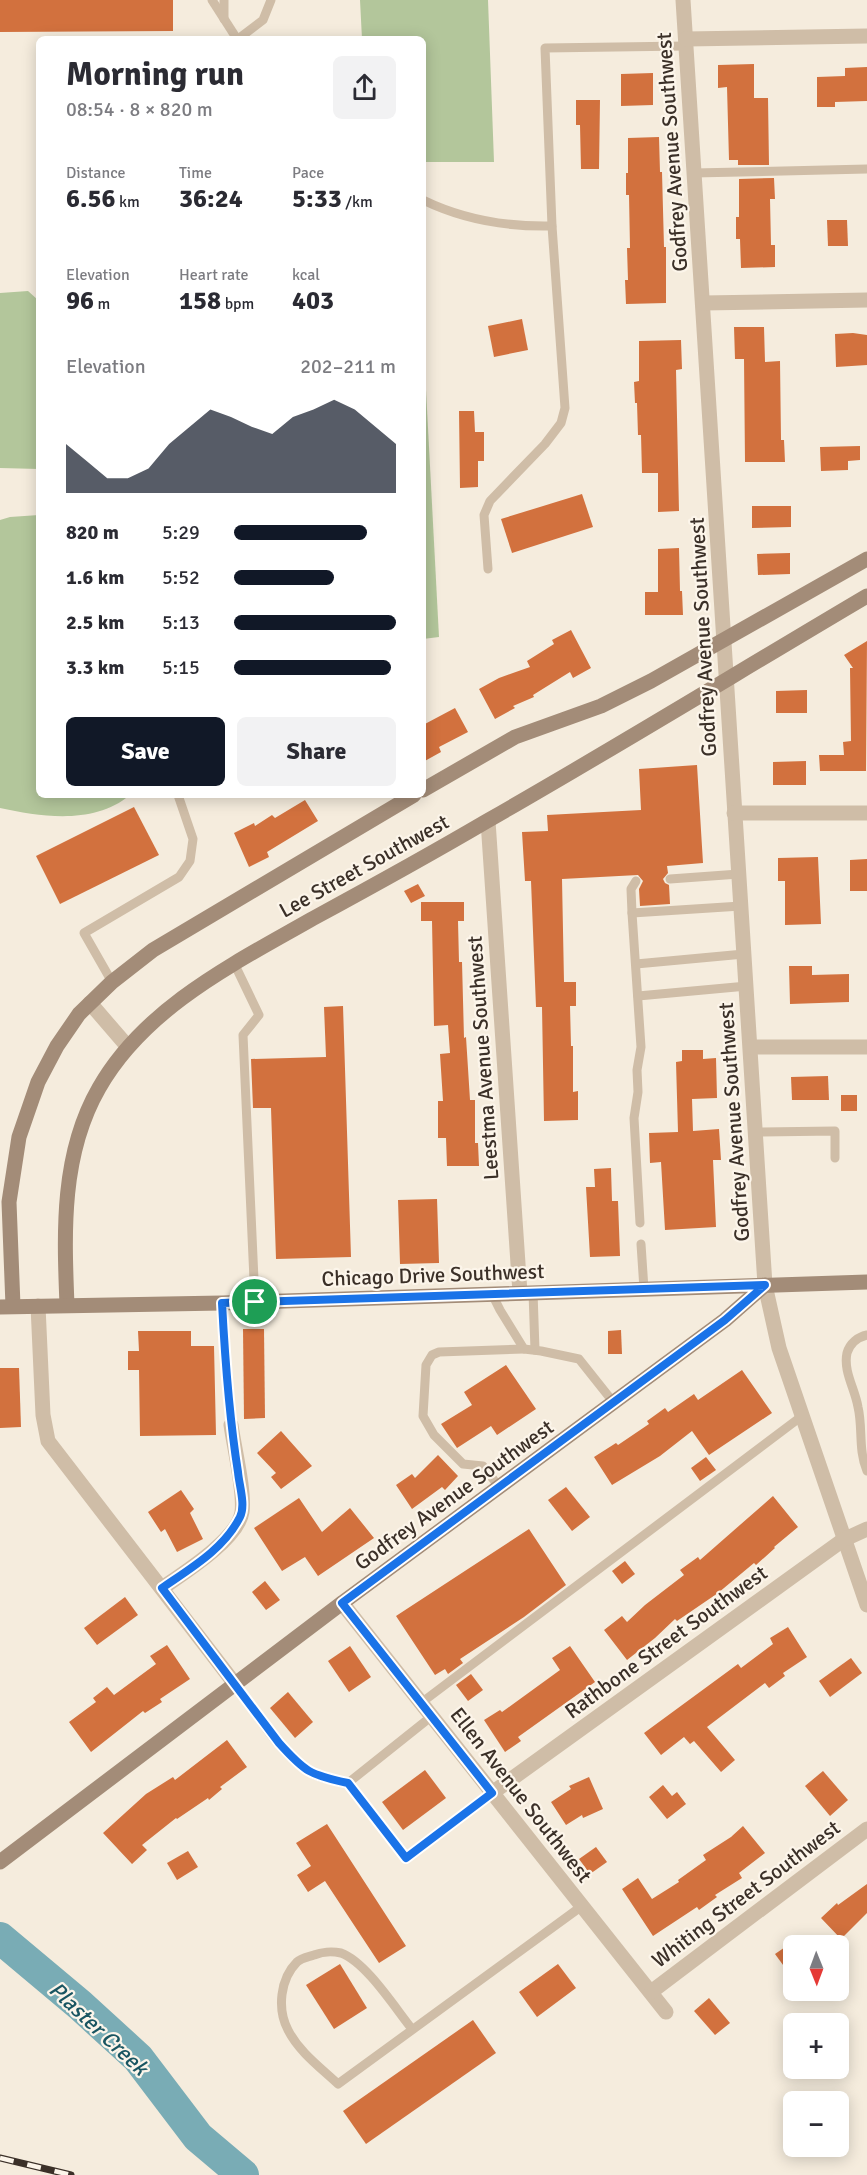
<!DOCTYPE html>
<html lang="en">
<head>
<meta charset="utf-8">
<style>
  :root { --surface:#fff; --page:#f2f2f3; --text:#2b2b33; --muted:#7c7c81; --accent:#111827 }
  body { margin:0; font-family:Signika,sans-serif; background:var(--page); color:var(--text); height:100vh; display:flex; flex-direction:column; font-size:22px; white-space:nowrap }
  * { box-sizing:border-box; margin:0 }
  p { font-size:20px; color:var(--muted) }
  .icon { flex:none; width:33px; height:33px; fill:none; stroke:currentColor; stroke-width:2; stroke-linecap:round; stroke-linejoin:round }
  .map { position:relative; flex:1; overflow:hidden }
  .side { position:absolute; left:36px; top:36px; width:390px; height:762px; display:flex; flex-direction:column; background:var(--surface); border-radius:9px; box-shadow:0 3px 15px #0003 }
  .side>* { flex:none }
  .needle { width:39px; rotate:179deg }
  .tools { position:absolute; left:783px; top:1935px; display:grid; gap:12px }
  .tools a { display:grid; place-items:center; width:66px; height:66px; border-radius:9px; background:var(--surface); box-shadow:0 3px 15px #0003; font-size:30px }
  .pin { position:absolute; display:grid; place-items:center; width:51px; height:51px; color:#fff; margin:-26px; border:3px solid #fff; border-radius:50%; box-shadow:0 2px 6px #0007 }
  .round { display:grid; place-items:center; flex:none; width:63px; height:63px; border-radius:9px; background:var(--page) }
  .head { display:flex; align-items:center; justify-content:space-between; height:102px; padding:0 30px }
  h1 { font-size:33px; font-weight:700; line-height:45px }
  .figures { display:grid; grid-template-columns:repeat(3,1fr); gap:9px; height:102px; padding:6px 30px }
  .figures div { display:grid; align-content:center }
  .figures b { font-size:26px; font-weight:700 }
  .figures small { font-size:16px; font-weight:400 }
  .figures p { font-size:16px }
  .chart { height:168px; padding:12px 30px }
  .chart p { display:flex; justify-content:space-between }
  .chart svg { width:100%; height:108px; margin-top:6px; fill:var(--accent); opacity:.7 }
  .button { display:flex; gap:12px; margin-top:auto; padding:12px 30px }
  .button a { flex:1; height:69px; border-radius:9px; background:var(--accent); color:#fff; font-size:24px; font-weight:700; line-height:69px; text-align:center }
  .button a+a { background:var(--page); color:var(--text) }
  ul { padding:0 30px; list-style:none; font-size:20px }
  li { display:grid; grid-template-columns:96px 72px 1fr; align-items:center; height:45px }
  li i { height:15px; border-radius:8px; background:var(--accent) }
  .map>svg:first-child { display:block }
</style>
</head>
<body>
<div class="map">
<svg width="867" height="2175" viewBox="0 0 867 2175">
  <rect width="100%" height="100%" fill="#f5ecdd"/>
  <g fill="#b3c69b">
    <polygon points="360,0 488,0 494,162 423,162 423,39 362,39"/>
    <polygon points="28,291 38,300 39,469 0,468 0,293"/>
    <polygon points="423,333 439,637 423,639"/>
    <path d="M39,515V795H130C94,825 42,817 0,808V520L10,517Z"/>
  </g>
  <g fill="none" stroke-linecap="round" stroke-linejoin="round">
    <polyline stroke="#79acb5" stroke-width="32" points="0,1938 80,2005 138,2058 198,2137 243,2175"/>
  </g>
  <g fill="#d2713e">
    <polygon points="0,0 173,0 173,31 0,32"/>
    <polygon points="754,64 754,98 768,98 769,165 738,165 738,160 729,160 727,87 718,88 718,65"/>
    <polygon points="867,67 867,101 835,102 835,107 817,107 817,77 845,76 845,68"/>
    <polygon points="653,73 653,105 621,106 621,74"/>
    <polygon points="576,100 600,100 599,169 581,169 580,125 576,125"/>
    <polygon points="659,137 660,172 662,172 664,247 666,247 666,303 626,304 625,280 628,280 627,248 630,248 629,195 626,195 626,173 628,173 628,138"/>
    <polygon points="774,178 775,199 770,199 771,245 775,245 775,267 741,268 740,239 736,239 736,217 739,217 739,179"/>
    <polygon points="827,220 847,220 848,246 828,246"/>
    <polygon points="522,319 528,350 494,357 488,326"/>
    <polygon points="734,327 764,327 765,362 780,361 781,440 784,440 785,462 745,462 744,359 735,359"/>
    <polygon points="853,333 867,335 867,365 836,367 835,334"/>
    <polygon points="681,340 682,369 676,370 679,511 658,512 658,473 642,473 641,435 638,435 637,403 635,403 634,382 639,381 639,341"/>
    <polygon points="459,411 474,411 475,432 484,432 484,461 478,461 478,487 460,488"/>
    <polygon points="860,446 860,460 848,461 848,470 821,471 820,447"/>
    <polygon points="582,494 593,527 512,553 501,519"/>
    <polygon points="752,506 791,506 791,527 752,528"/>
    <polygon points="679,548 680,591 682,591 683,615 645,615 645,592 658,592 658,549"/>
    <polygon points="790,553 790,574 758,575 757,554"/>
    <polygon points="571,630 591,668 573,678 570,672 533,695 534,697 513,706 515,708 495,719 479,689 499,678 530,667 527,661 554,644 552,640"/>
    <polygon points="867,641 866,771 820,771 819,755 844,755 843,742 851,741 850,668 853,668 844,655"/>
    <polygon points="807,690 807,713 776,713 776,691"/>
    <polygon points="455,708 468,732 439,747 441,752 423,762 423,725"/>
    <polygon points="806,761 806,785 773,785 773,762"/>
    <polygon points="697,765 703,863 667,866 668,873 663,879 665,883 669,885 670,904 640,906 639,889 643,881 638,875 562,879 564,982 576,982 576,1006 570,1006 571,1046 573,1046 573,1092 578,1091 578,1120 544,1121 542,1007 536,1007 531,881 525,881 522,832 548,831 547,815 641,810 639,769"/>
    <polygon points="305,800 318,821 267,852 269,857 249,867 234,833 254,823 255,826 272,815 275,818"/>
    <polygon points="134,807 159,855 60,904 36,856"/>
    <polygon points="818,857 821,924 785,925 785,881 778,881 778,858"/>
    <polygon points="867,859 867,891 850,891 850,860"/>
    <polygon points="418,884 425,896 411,903 404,891"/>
    <polygon points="421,902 464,902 464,921 458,921 459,962 462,962 464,1038 466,1037 470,1100 475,1100 475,1143 478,1143 479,1166 447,1166 446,1138 438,1138 438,1101 443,1101 440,1054 450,1053 448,1025 434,1026 432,921 421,921"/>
    <polygon points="789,966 812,966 812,975 849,974 849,1002 790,1004"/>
    <polygon points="343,1006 351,1257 276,1259 271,1108 253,1108 251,1059 326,1057 324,1007"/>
    <polygon points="682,1050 703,1050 703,1059 716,1058 717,1098 692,1099 693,1131 719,1129 721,1160 713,1160 716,1227 665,1230 661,1162 650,1163 649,1133 678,1132 676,1062 682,1061"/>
    <polygon points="828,1076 829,1100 792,1100 791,1077"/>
    <rect x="841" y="1095" width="16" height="16"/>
    <polygon points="611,1168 612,1201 618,1201 620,1256 590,1257 586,1187 595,1187 594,1169"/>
    <polygon points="437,1199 439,1263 400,1264 398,1200"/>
    <polygon points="243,1329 264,1329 265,1418 244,1419"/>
    <polygon points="621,1330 622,1354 608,1354 608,1331"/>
    <polygon points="138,1331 191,1331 191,1346 214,1346 216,1435 140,1436 139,1370 128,1370 128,1351 139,1351"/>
    <polygon points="506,1365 536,1409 497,1435 491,1426 457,1448 441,1424 472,1405 464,1392"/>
    <polygon points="0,1368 19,1368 21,1427 0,1428"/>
    <polygon points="742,1370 772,1413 709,1455 692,1431 660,1456 612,1485 594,1457 616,1443 618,1445 649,1424 647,1421 665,1408 668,1412 694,1394 698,1400"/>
    <polygon points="281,1431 312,1466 281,1489 271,1477 276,1473 257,1453"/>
    <polygon points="438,1455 458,1476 445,1490 442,1487 412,1509 396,1485 412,1474 415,1478"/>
    <polygon points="706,1457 716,1470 700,1481 691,1468"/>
    <polygon points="566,1487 590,1517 572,1531 548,1500"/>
    <polygon points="181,1490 194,1509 190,1513 203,1539 177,1552 165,1529 161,1532 148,1512"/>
    <polygon points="773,1496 798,1527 774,1547 775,1548 756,1565 754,1563 718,1593 677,1621 675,1619 655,1638 627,1660 604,1630 622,1616 627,1622 645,1605 684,1575 680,1570 698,1557 700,1560"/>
    <polygon points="299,1498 322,1532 350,1508 374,1538 318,1576 305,1557 282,1571 254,1528"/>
    <polygon points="529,1529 566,1585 524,1617 460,1659 463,1663 448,1674 445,1669 435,1675 396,1616"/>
    <polygon points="625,1561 635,1574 622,1584 612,1571"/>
    <polygon points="265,1581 280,1600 266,1610 252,1592"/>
    <polygon points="125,1597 138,1615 97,1645 84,1628"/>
    <polygon points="788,1627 807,1657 783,1673 785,1676 769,1688 765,1683 707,1727 735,1760 721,1772 694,1741 690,1744 684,1737 661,1755 644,1733 738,1664 741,1668 773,1644 770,1638"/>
    <polygon points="167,1645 190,1679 160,1699 162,1702 145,1713 143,1711 91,1752 69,1722 96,1702 93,1698 107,1687 114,1695 156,1664 150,1656"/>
    <polygon points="350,1646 371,1677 349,1692 328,1661"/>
    <polygon points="570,1646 595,1682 518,1737 521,1741 505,1752 484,1720 500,1710 502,1712 560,1670 552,1658"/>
    <polygon points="851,1658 862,1673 830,1697 819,1681"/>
    <polygon points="471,1674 483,1690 468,1701 456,1685"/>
    <polygon points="288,1692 313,1722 295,1738 270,1708"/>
    <polygon points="227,1740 247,1767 220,1787 222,1789 209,1800 208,1798 177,1819 176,1818 142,1845 147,1850 132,1864 103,1833 146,1794 173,1777 175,1780"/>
    <polygon points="425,1770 446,1798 403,1830 382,1802"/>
    <polygon points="823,1771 848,1800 830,1816 805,1786"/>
    <polygon points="589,1777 603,1809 583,1818 582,1815 566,1825 551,1802 571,1789 569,1786"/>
    <polygon points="663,1785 672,1796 677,1792 686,1804 667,1819 649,1797"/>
    <polygon points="327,1824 406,1946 379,1963 325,1881 308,1892 297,1875 311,1866 296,1843"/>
    <polygon points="743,1826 765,1853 739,1873 742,1878 715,1895 717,1897 699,1910 697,1907 653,1936 622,1889 638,1878 652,1899 679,1882 678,1880 706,1860 703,1855 731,1837"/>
    <polygon points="596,1847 607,1862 590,1874 579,1859"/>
    <polygon points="188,1851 198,1867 177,1880 167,1863"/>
    <polygon points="867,1884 867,1913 841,1939 821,1918 837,1903 838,1905"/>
    <polygon points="794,1941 794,1980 775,1954"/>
    <polygon points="340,1964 367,2008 334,2029 306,1985"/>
    <polygon points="558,1964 576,1988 537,2017 519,1992"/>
    <polygon points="709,1998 730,2023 715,2035 694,2011"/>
    <polygon points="473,2020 496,2053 366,2144 343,2111"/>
  </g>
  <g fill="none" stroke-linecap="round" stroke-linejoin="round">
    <g stroke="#cfbda7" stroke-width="9">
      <polyline points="212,0 237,39"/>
      <polyline points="224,0 224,19"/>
      <polyline points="238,39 263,20 271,0"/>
      <polyline points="694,173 867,169"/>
      <path d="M423,200C464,220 507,227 552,226"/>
      <polyline points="488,569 484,515 490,501 545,444 561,423 565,408 552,226 545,48 686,46"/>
      <polyline points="670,879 739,874"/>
      <polyline points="632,913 631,889 636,881"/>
      <polyline points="234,963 259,1015 243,1035 255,1302"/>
      <polyline points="636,964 744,954"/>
      <polyline points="112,982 84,933 179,877 190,861 193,839 178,795"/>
      <polyline points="638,996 747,986"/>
      <polyline points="756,1132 835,1131 835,1158"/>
      <polyline points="640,1223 634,1118 638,1092 637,1070 641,1047 632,913 741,906"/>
      <polyline points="641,1244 644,1289"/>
      <polyline points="533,1292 535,1350"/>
      <polyline points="492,1294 500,1310 524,1349 541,1351 579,1359 614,1403"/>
      <polyline points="222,1303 231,1425"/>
      <path d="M867,1335C858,1337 850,1343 847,1353C843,1371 855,1389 858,1407C863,1428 858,1450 867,1471"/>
      <polyline points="500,1488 483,1466 463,1464 434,1435 423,1416 426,1365 432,1355 439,1352 524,1349"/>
      <path d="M235,1684C255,1711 286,1766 320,1777C329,1780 339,1781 348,1783"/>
      <polyline points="421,1703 802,1416"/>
      <polyline points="432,1716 348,1783 406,1858 492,1793"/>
      <path d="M412,2029C395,2008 366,1962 341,1953C332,1951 321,1952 314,1955C308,1957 301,1958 297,1962C280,1979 277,2009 288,2030C299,2052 321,2068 338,2084L582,1906"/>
    </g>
    <g stroke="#cfbda7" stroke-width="15">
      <polyline points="683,0 765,1285 779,1348 867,1605"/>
      <polyline points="686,39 867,36"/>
      <polyline points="703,303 867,300"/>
      <polyline points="734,813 867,813"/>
      <polyline points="488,821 520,1293"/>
      <polyline points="90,1003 128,1047"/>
      <polyline points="751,1047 867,1047"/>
      <polyline points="38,1306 43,1415 48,1441 235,1684"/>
      <path d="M162,1588C184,1573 238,1539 242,1512C245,1492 234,1447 231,1425"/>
      <polyline points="342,1603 666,2012"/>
      <polyline points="492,1793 843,1540 867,1529"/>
      <polyline points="651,1992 867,1829"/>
    </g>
    <g stroke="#a38c78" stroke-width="15">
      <polyline points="423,790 515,737 601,706 651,681 867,559"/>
      <path d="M67,1305C64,1231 61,1154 99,1088C145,1007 235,963 312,919C371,887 429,855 487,821C615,748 740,671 867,596"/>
      <polyline points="13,1306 9,1202 19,1137 38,1082 57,1046 79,1014 112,982 153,950 414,795"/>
      <polyline points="0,1307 222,1303 867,1282"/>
      <polyline points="0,1862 342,1603 725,1320 765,1285"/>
    </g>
    <defs>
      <polyline id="rail" points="0,2158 71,2175"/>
    </defs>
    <use href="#rail" stroke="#3b3028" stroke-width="7"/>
    <use href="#rail" stroke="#fcf5ea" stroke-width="4.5" stroke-dasharray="14" stroke-linecap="butt"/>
  </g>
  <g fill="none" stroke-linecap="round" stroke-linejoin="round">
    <defs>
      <path id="route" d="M765,1285L725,1320L342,1603L492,1793L406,1858L348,1783C310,1775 305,1772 279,1743L162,1588C191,1568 224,1549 240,1517C246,1505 239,1485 238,1472C229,1416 225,1359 222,1303Z"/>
    </defs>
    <use href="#route" stroke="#fff" stroke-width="12"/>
    <use href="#route" stroke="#1a73e8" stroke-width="8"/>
  </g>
  <g text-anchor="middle" stroke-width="4.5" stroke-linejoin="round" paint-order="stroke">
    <g font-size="21" fill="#3b3028" stroke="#fcf5ea">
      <text transform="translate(672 152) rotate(-94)" y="7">Godfrey Avenue Southwest</text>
      <text transform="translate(703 637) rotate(-93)" y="7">Godfrey Avenue Southwest</text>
      <text transform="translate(364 866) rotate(-29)" y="7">Lee Street Southwest</text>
      <text transform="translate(483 1058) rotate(-94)" y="7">Leestma Avenue Southwest</text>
      <text transform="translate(734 1122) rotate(-94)" y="7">Godfrey Avenue Southwest</text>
      <text transform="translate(433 1275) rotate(-2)" y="7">Chicago Drive Southwest</text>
      <text transform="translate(454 1495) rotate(-36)" y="7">Godfrey Avenue Southwest</text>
      <text transform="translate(666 1642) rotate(-36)" y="7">Rathbone Street Southwest</text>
      <text transform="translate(521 1795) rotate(52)" y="7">Ellen Avenue Southwest</text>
      <text transform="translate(746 1894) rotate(-37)" y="7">Whiting Street Southwest</text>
    </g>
    <g font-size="22" font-style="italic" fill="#195561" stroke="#fcf5ea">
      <text transform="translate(99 2028) rotate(43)" y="8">Plaster Creek</text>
    </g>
  </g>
</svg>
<div class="tools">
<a><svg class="needle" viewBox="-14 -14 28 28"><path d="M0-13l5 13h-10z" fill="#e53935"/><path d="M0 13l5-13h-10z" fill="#7c7c81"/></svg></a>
<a>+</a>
<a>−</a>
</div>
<div class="pin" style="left:255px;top:1302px;background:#1e9e55"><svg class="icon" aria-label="arrive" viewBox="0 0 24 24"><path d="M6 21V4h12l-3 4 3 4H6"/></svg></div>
<section class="side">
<div class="head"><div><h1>Morning run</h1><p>08:54 · 8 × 820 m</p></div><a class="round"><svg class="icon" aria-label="share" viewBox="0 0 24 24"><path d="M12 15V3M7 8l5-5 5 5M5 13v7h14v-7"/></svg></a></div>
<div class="figures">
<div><p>Distance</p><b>6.56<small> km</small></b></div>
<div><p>Time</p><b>36:24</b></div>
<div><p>Pace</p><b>5:33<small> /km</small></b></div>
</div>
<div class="figures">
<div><p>Elevation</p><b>96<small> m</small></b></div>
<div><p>Heart rate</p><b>158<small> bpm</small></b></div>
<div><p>kcal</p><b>403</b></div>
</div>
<div class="chart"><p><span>Elevation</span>202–211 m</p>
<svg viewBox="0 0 160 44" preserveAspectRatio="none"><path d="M0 44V24L10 31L20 38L30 38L40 34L50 24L60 17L70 10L80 13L90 17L100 20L110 13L120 10L130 6L140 10L150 17L160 24V44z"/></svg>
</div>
<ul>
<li><b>820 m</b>5:29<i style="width:82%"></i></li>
<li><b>1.6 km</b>5:52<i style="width:62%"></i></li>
<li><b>2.5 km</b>5:13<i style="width:100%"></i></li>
<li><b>3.3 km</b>5:15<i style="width:97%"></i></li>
</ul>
<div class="button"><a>Save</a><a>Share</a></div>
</section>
</div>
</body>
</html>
